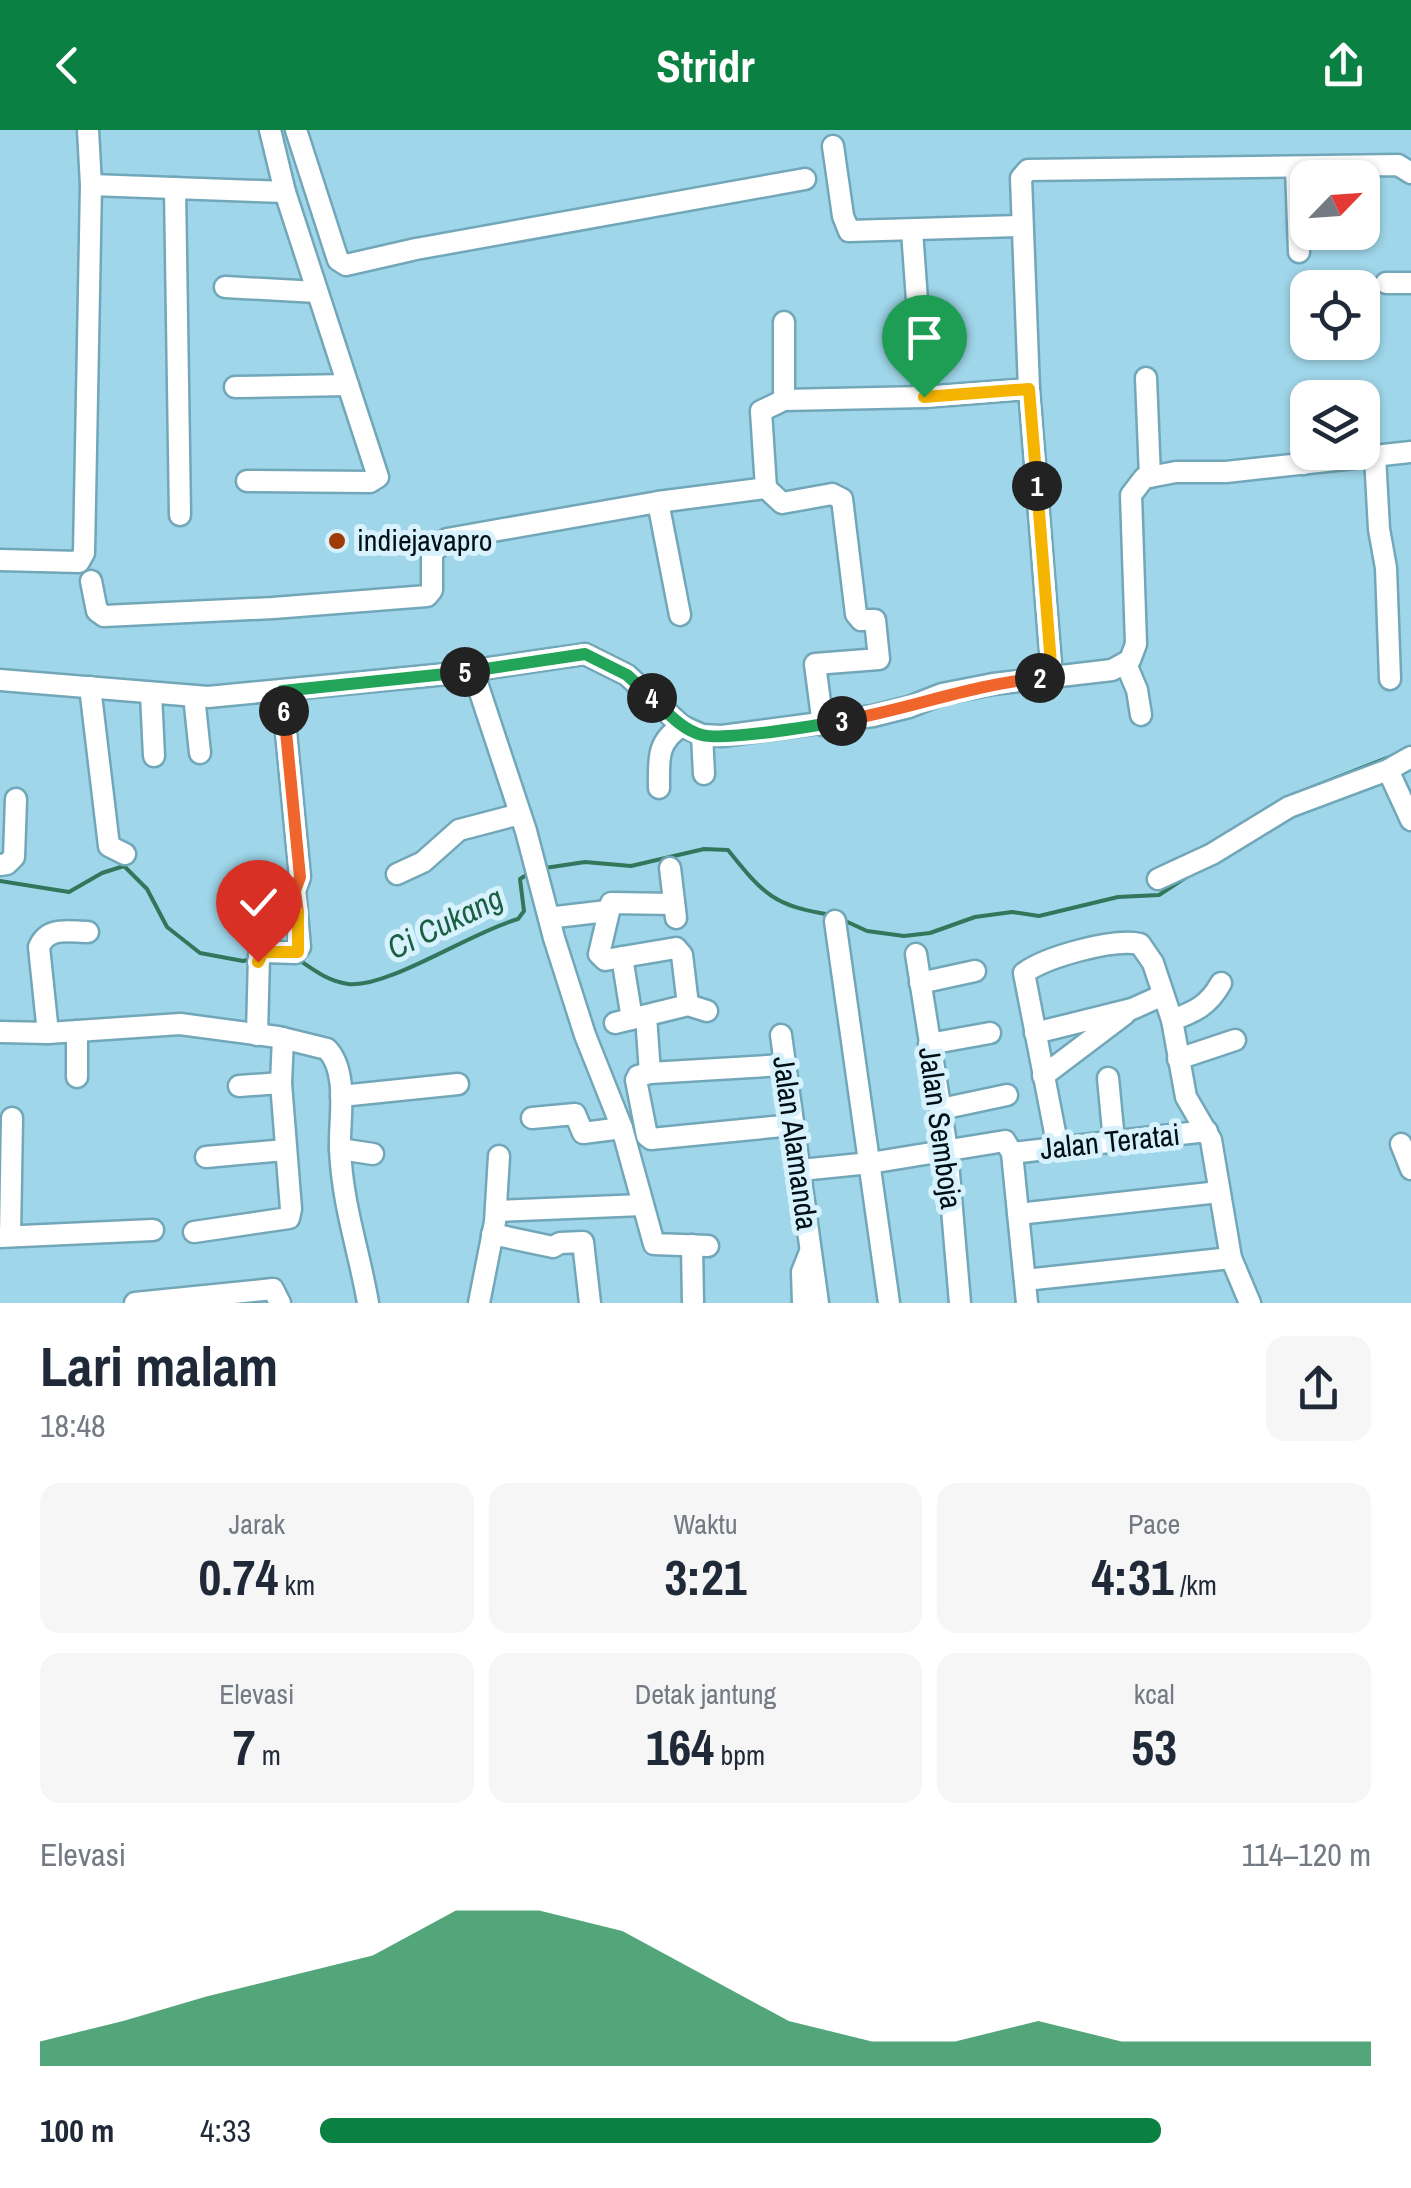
<!DOCTYPE html>
<html lang="id">
<head>
<meta charset="utf-8">
<style>
  :root { --surface:#fff; --page:#f6f6f7; --text:#1f2937; --muted:#747a83; --accent:#0b8043 }
  body { margin:0; font-family:"Archivo Narrow",sans-serif; background:var(--page); color:var(--text); height:100vh; display:flex; flex-direction:column; font-size:38px; white-space:nowrap }
  * { box-sizing:border-box; margin:0 }
  p { font-size:32px; color:var(--muted) }
  .icon { flex:none; width:55px; height:55px; fill:none; stroke:currentColor; stroke-width:2; stroke-linecap:round; stroke-linejoin:round }
  .map { position:relative; height:1173px; overflow:hidden }
  .sheet { display:flex; flex-direction:column; background:var(--surface); flex:1 }
  .sheet>* { flex:none }
  .needle { width:65px; rotate:65deg }
  .buttons { position:absolute; left:1290px; top:30px; display:grid; gap:20px }
  .buttons a { display:grid; place-items:center; width:90px; height:90px; border-radius:20px; background:var(--surface); box-shadow:0 2px 8px #0004; font-size:50px }
  .pin { position:absolute; display:grid; place-items:center; width:85px; height:85px; color:#fff; margin:-102px -42px; border-radius:50% 50% 50% 0; rotate:-45deg; box-shadow:0 0 10px #0007 }
  .pin .icon { rotate:45deg }
  .km { position:absolute; width:50px; height:50px; margin:-25px; border-radius:50%; background:#222; color:#fff; font-size:28px; line-height:50px; text-align:center }
  .round { display:grid; place-items:center; flex:none; width:105px; height:105px; border-radius:20px; background:var(--page) }
  .headline { display:flex; align-items:center; justify-content:space-between; height:170px; padding:0 40px }
  h1 { font-size:55px; font-weight:700; line-height:75px }
  .stats { display:grid; grid-template-columns:repeat(3,1fr); gap:15px; height:170px; padding:10px 40px }
  .stats div { display:grid; align-content:center; border-radius:20px; background:var(--page); text-align:center }
  .stats b { font-size:50px; font-weight:700 }
  .stats small { font-size:28px; font-weight:400 }
  .stats p { font-size:28px }
  .chart { height:280px; padding:20px 40px }
  .chart p { display:flex; justify-content:space-between }
  .chart svg { width:100%; height:180px; margin-top:10px; fill:var(--accent); opacity:.7 }
  ul { padding:0 40px; list-style:none; font-size:32px }
  li { display:grid; grid-template-columns:160px 120px 1fr; align-items:center; height:75px }
  li i { height:25px; border-radius:12px; background:var(--accent) }
  header { display:flex; justify-content:space-between; align-items:center; height:130px; padding:0 40px; background:var(--accent); color:#fff; font-size:45px; font-weight:700 }
  .map>svg:first-child { display:block }
</style>
</head>
<body>
<header><svg class="icon" aria-label="back" viewBox="0 0 24 24"><path d="M15 5l-7 7 7 7"/></svg>Stridr<svg class="icon" aria-label="share" viewBox="0 0 24 24"><path d="M12 15V3M7 8l5-5 5 5M5 13v7h14v-7"/></svg></header>
<div class="map">
<svg width="1411" height="1173" viewBox="0 0 1411 1173">
  <rect width="100%" height="100%" fill="#9fd6e9"/>
  <g fill="none" stroke-linecap="round" stroke-linejoin="round">
    <g stroke="#32765c" stroke-width="4">
      <polyline points="1290,666 1397,624"/>
      <path d="M545,738L585,732L631,736L704,719L728,720C764,765 774,776 832,785"/>
      <polyline points="0,751 69,762 102,743 124,736 147,759 167,797 200,823 243,831 252,829"/>
      <polyline points="841,789 867,801 904,806 930,803 975,787 1012,782 1039,786 1118,767 1159,765 1191,744"/>
      <path d="M299,830C315,841 328,851 348,854C387,859 473,801 518,789L524,781L520,749L531,742"/>
    </g>
    <defs>
      <g id="minor">
        <polyline points="296,0 338,130 346,135 416,119 805,49"/>
        <polyline points="833,16 843,86 849,101 1021,96"/>
        <polyline points="1296,37 1299,122"/>
        <polyline points="91,55 285,62"/>
        <polyline points="175,58 180,385"/>
        <polyline points="912,101 924,267"/>
        <polyline points="1386,153 1411,153"/>
        <polyline points="225,157 317,162"/>
        <polyline points="784,192 784,270"/>
        <polyline points="1146,248 1150,347"/>
        <polyline points="235,257 348,255"/>
        <polyline points="1029,259 1052,547"/>
        <polyline points="1316,264 1317,268"/>
        <polyline points="1375,326 1379,399 1386,438 1390,549"/>
        <polyline points="1304,334 1308,301"/>
        <polyline points="247,351 370,352 378,347 285,62 270,0"/>
        <polyline points="766,358 782,373 832,364 842,369 856,484 861,490 875,490 879,529 815,534 823,595"/>
        <polyline points="658,372 680,485"/>
        <polyline points="0,430 79,432 84,423 91,55 88,0"/>
        <polyline points="91,451 97,481 104,486 273,478 427,466 432,460 432,423 447,409 658,372 766,358 761,281 784,270 924,267 1029,259 1021,48 1028,40 1398,35 1411,43"/>
        <polyline points="1126,534 1137,560 1141,585"/>
        <polyline points="473,541 526,701 554,808 585,905 622,998 654,1114 708,1116"/>
        <polyline points="0,550 208,567 447,544 585,524 627,545 682,596 702,605 722,606 873,586 909,577 942,564 993,554 1112,540 1130,530 1136,514 1131,365 1144,348 1176,342 1226,342 1411,322"/>
        <polyline points="90,557 109,716 125,724"/>
        <polyline points="151,564 154,626"/>
        <polyline points="194,566 200,623"/>
        <polyline points="702,605 704,644"/>
        <polyline points="1388,640 1411,690"/>
        <path d="M659,658C659,630 656,612 682,596"/>
        <polyline points="0,735 7,734 14,727 16,669"/>
        <polyline points="670,738 676,788"/>
        <polyline points="397,744 423,732 459,700 520,684"/>
        <polyline points="1158,749 1212,724 1289,677 1388,640 1411,627"/>
        <polyline points="674,774 611,773 599,824 605,830 676,818 682,825 688,875"/>
        <polyline points="556,787 607,781"/>
        <polyline points="835,791 889,1173"/>
        <polyline points="916,824 947,1020 960,1173"/>
        <polyline points="622,827 632,889"/>
        <polyline points="920,853 975,841"/>
        <polyline points="646,886 650,943"/>
        <path d="M1172,890C1195,882 1209,875 1221,853"/>
        <polyline points="615,893 688,875 707,881"/>
        <path d="M0,902L48,903L180,894L278,907L327,919C349,942 339,989 340,1018C342,1074 359,1120 368,1173"/>
        <path d="M48,903L39,817C48,796 68,802 88,802"/>
        <polyline points="1035,903 1132,879 1163,865"/>
        <polyline points="257,905 259,825 263,822 295,823 300,817 295,761 300,747 282,561"/>
        <polyline points="781,905 818,1173"/>
        <polyline points="929,914 990,903"/>
        <polyline points="1178,929 1235,910"/>
        <polyline points="784,935 650,943 638,946 636,950 647,1006 651,1009 793,995"/>
        <polyline points="1043,946 1125,884"/>
        <polyline points="77,947 77,901"/>
        <polyline points="1108,948 1114,1011"/>
        <polyline points="239,956 281,953"/>
        <polyline points="341,966 458,954"/>
        <polyline points="941,979 1007,965"/>
        <polyline points="532,988 575,984 583,1003 622,998"/>
        <polyline points="1401,1014 1411,1039"/>
        <path d="M1058,1018L1024,843C1046,827 1113,808 1140,814L1153,833L1172,890L1186,967L1211,1010L1231,1128L1250,1173"/>
        <polyline points="340,1019 373,1024"/>
        <polyline points="1012,1023 1207,1001"/>
        <polyline points="206,1027 285,1020"/>
        <polyline points="801,1040 870,1033 1005,1011 1012,1023 1027,1173"/>
        <polyline points="496,1081 642,1075"/>
        <polyline points="1018,1084 1219,1062"/>
        <polyline points="194,1102 289,1088 291,1079 281,953 283,908"/>
        <polyline points="492,1104 553,1117 560,1113 583,1112 590,1173"/>
        <polyline points="10,1106 12,988"/>
        <polyline points="0,1107 153,1100"/>
        <polyline points="692,1115 693,1173"/>
        <polyline points="1025,1150 1231,1128"/>
        <polyline points="135,1173 273,1159 280,1173"/>
        <polyline points="479,1173 495,1092 499,1026"/>
        <polyline points="803,1173 802,1142 810,1122"/>
      </g>
    </defs>
    <use href="#minor" stroke="#72a7b9" stroke-width="25"/>
    <use href="#minor" stroke="#fff" stroke-width="20"/>
  </g>
  <g fill="none" stroke-linecap="round" stroke-linejoin="round">
    <defs>
      <polyline id="split-1" points="924,267 1029,259 1037,356"/>
      <polyline id="split-2" points="1037,356 1052,547 1040,548"/>
      <path id="split-3" d="M842,591C910,579 970,555 1040,548"/>
      <path id="split-4" d="M652,568C667,582 682,600 702,605C727,611 813,596 842,591"/>
      <polyline id="split-5" points="465,542 585,524 627,545 652,568"/>
      <polyline id="split-6" points="284,581 282,561 465,542"/>
      <polyline id="split-7" points="284,581 300,747 295,761 298,783"/>
      <polyline id="split-8" points="258,832 263,822 298,822 298,783"/>
    </defs>
    <use href="#split-1" stroke="#fff" stroke-width="20"/>
    <use href="#split-2" stroke="#fff" stroke-width="20"/>
    <use href="#split-3" stroke="#fff" stroke-width="20"/>
    <use href="#split-4" stroke="#fff" stroke-width="20"/>
    <use href="#split-5" stroke="#fff" stroke-width="20"/>
    <use href="#split-6" stroke="#fff" stroke-width="20"/>
    <use href="#split-7" stroke="#fff" stroke-width="20"/>
    <use href="#split-8" stroke="#fff" stroke-width="20"/>
    <use href="#split-1" stroke="#f5b400" stroke-width="12"/>
    <use href="#split-2" stroke="#f5b400" stroke-width="12"/>
    <use href="#split-3" stroke="#f0652b" stroke-width="12"/>
    <use href="#split-4" stroke="#22a559" stroke-width="12"/>
    <use href="#split-5" stroke="#22a559" stroke-width="12"/>
    <use href="#split-6" stroke="#22a559" stroke-width="12"/>
    <use href="#split-7" stroke="#f0652b" stroke-width="12"/>
    <use href="#split-8" stroke="#f5b400" stroke-width="12"/>
  </g>
  <circle fill="#9f3b06" stroke="#d7f2fc" stroke-width="4" cx="337" cy="411" r="10"/>
  <g text-anchor="middle" stroke-width="10" stroke-linejoin="round" paint-order="stroke">
    <g font-size="30" fill="#000e15" stroke="#d7f2fc" text-anchor="start">
      <text x="357" y="421">indiejavapro</text>
    </g>
    <g font-size="30" fill="#000e15" stroke="#d7f2fc">
      <text transform="translate(940 998) rotate(82)" y="10">Jalan Semboja</text>
      <text transform="translate(1110 1012) rotate(-6)" y="10">Jalan Teratai</text>
      <text transform="translate(795 1013) rotate(82)" y="10">Jalan Alamanda</text>
    </g>
    <g font-size="32" font-style="italic" fill="#1b5f43" stroke="#d7f2fc">
      <text transform="translate(445 793) rotate(-26)" y="11">Ci Cukang</text>
    </g>
  </g>
</svg>
<div class="buttons">
<a><svg class="needle" viewBox="-14 -14 28 28"><path d="M0-13l5 13h-10z" fill="#e53935"/><path d="M0 13l5-13h-10z" fill="#747a83"/></svg></a>
<a><svg class="icon" aria-label="locate" viewBox="0 0 24 24"><circle cx="12" cy="12" r="6"/><path d="M12 2v4M12 18v4M2 12h4M18 12h4"/></svg></a>
<a><svg class="icon" aria-label="layers" viewBox="0 0 24 24"><path d="M12 4l9 5-9 5-9-5zM3 14l9 5 9-5"/></svg></a>
</div>
<div class="pin" style="left:924px;top:267px;background:#1e9e55"><svg class="icon" aria-label="arrive" viewBox="0 0 24 24"><path d="M6 21V4h12l-3 4 3 4H6"/></svg></div>
<div class="pin" style="left:258px;top:832px;background:#d93025"><svg class="icon" aria-label="check" viewBox="0 0 24 24"><path d="M5 12l5 5 9-10"/></svg></div>
<b class="km" style="left:1037px;top:356px">1</b>
<b class="km" style="left:1040px;top:548px">2</b>
<b class="km" style="left:842px;top:591px">3</b>
<b class="km" style="left:652px;top:568px">4</b>
<b class="km" style="left:465px;top:542px">5</b>
<b class="km" style="left:284px;top:581px">6</b>
</div>
<section class="sheet">
<div class="headline"><div><h1>Lari malam</h1><p>18:48</p></div><a class="round"><svg class="icon" aria-label="share" viewBox="0 0 24 24"><path d="M12 15V3M7 8l5-5 5 5M5 13v7h14v-7"/></svg></a></div>
<div class="stats">
<div><p>Jarak</p><b>0.74<small> km</small></b></div>
<div><p>Waktu</p><b>3:21</b></div>
<div><p>Pace</p><b>4:31<small> /km</small></b></div>
</div>
<div class="stats">
<div><p>Elevasi</p><b>7<small> m</small></b></div>
<div><p>Detak jantung</p><b>164<small> bpm</small></b></div>
<div><p>kcal</p><b>53</b></div>
</div>
<div class="chart"><p><span>Elevasi</span>114–120 m</p>
<svg viewBox="0 0 160 44" preserveAspectRatio="none"><path d="M0 44V38L10 33L20 27L30 22L40 17L50 6L60 6L70 11L80 22L90 33L100 38L110 38L120 33L130 38L140 38L150 38L160 38V44z"/></svg>
</div>
<ul>
<li><b>100 m</b>4:33<i style="width:80%"></i></li>
</ul>
</section>
</body>
</html>
